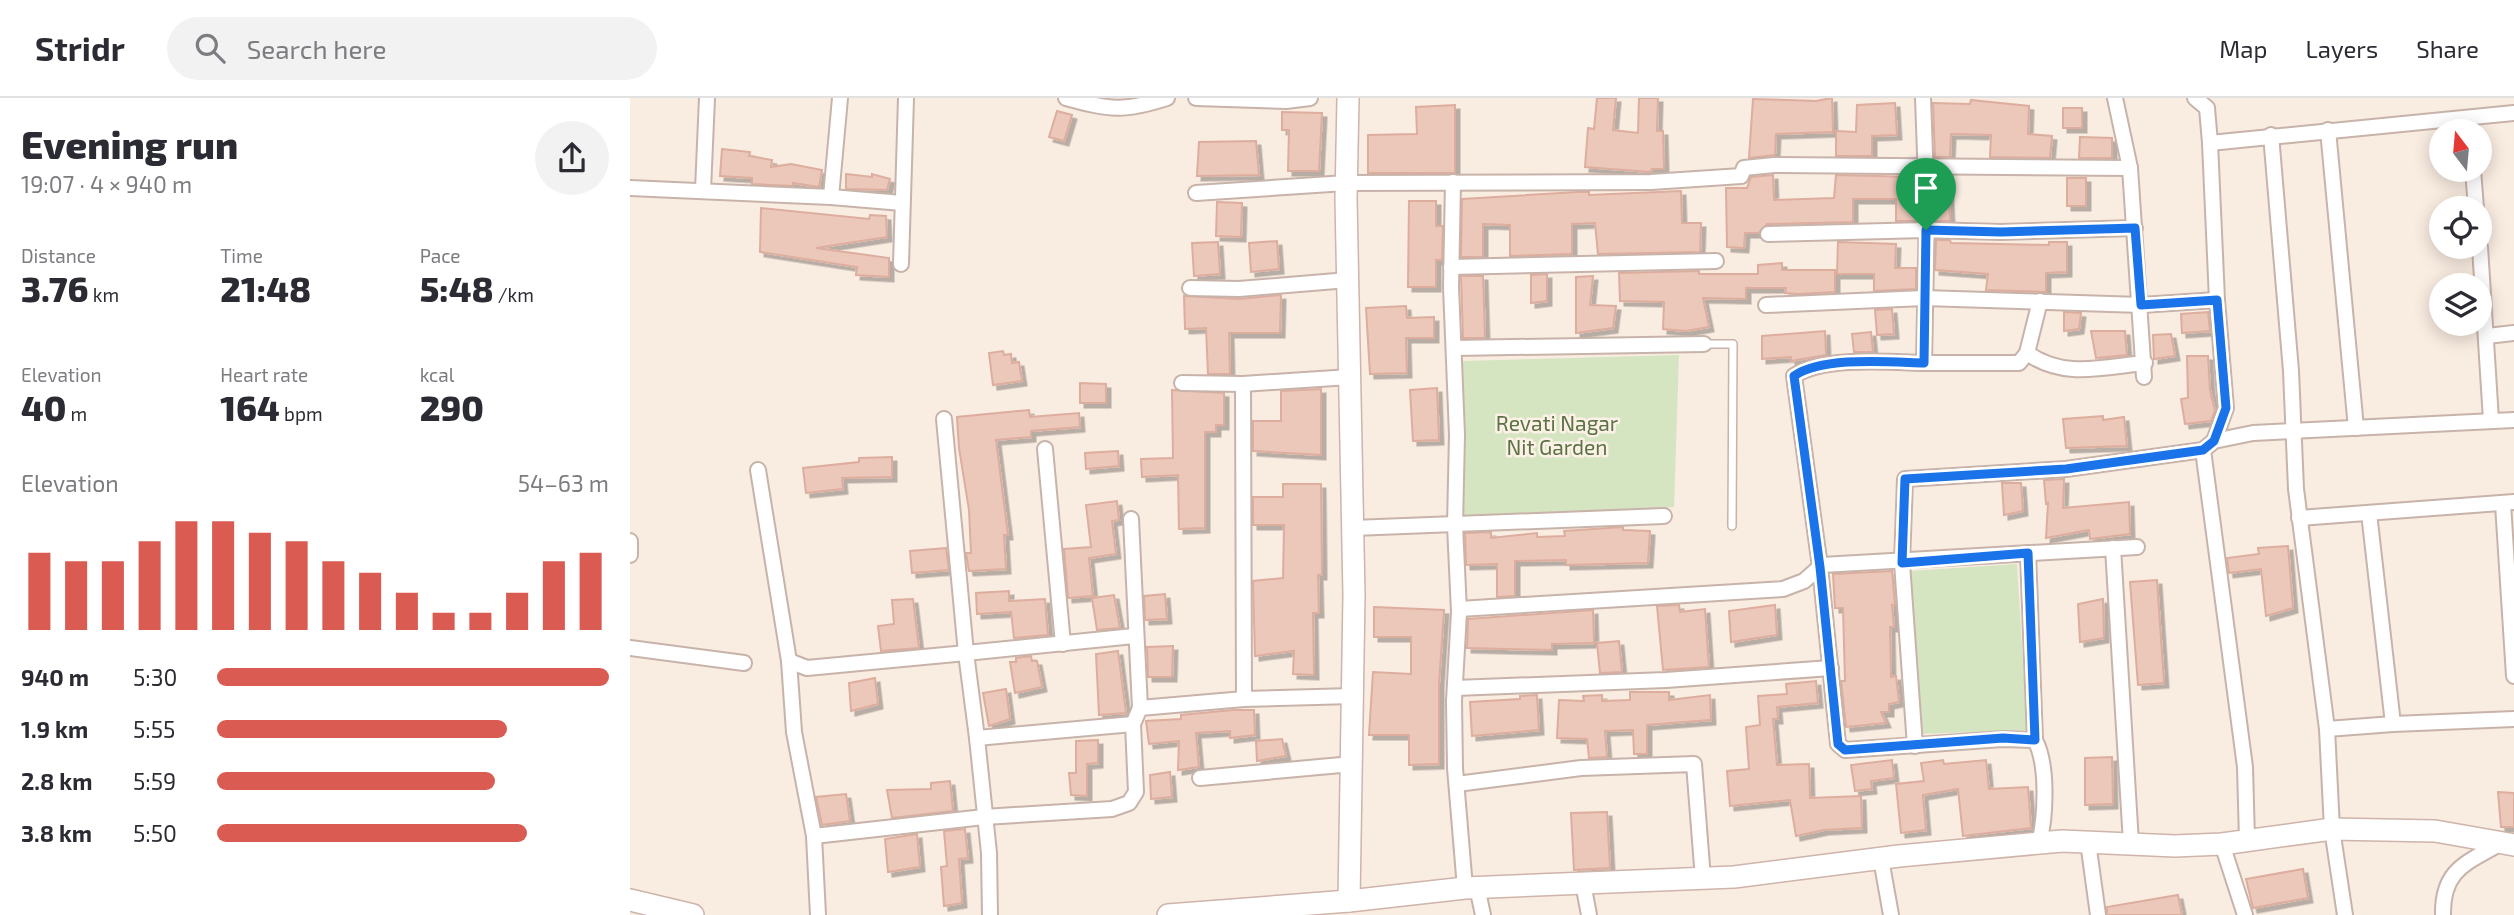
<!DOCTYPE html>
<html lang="en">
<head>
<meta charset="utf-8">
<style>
  :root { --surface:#fff; --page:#f2f2f3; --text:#2b2b33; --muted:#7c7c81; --line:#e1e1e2; --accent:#d95b51 }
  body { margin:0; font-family:"Exo 2",sans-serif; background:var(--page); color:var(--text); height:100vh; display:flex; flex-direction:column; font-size:26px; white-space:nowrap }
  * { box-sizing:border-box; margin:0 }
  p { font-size:23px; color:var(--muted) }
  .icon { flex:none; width:38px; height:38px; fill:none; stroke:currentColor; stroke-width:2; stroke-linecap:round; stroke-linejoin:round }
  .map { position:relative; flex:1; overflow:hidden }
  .details { display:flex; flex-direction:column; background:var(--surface); width:630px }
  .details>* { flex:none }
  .needle { width:46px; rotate:344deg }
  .buttons { position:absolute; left:1799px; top:21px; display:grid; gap:14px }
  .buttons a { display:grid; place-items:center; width:63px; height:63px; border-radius:50%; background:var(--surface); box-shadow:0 4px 18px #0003; font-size:35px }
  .pin { position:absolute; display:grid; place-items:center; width:60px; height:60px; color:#fff; margin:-72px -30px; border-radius:50% 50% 50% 0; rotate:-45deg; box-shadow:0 0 7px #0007 }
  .pin .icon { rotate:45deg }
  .round { display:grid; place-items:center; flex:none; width:74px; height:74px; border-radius:37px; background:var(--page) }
  .overview { display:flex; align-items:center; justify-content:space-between; height:119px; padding:0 21px }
  h1 { font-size:38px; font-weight:800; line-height:52px }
  .metrics { display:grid; grid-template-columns:repeat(3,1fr); gap:10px; height:119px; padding:7px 21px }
  .metrics div { display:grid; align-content:center }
  .metrics b { font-size:35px; font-weight:800 }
  .metrics small { font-size:19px; font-weight:400 }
  .metrics p { font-size:19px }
  .chart { height:196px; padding:14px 21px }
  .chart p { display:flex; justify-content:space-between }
  .chart svg { width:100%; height:126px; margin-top:7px; stroke:var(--accent); stroke-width:6 }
  ul { padding:0 21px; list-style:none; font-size:23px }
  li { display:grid; grid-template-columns:112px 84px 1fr; align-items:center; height:52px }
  li i { height:18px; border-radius:9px; background:var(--accent) }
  header { display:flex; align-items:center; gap:42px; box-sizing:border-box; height:98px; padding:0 35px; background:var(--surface); border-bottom:2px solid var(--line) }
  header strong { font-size:33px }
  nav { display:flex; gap:38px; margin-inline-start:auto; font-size:24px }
  .search { width:490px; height:63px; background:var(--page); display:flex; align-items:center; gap:18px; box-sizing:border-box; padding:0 24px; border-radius:38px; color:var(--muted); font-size:26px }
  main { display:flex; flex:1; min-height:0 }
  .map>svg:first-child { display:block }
</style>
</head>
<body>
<header>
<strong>Stridr</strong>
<div class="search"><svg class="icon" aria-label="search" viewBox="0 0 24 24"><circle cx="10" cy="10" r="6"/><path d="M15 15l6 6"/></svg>Search here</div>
<nav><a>Map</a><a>Layers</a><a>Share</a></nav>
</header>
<main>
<section class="details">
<div class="overview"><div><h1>Evening run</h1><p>19:07 · 4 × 940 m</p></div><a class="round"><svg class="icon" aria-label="share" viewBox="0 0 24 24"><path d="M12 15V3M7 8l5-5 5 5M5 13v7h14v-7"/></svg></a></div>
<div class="metrics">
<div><p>Distance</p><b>3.76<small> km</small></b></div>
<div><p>Time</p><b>21:48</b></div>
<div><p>Pace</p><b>5:48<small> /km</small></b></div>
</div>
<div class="metrics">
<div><p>Elevation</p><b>40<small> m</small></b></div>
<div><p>Heart rate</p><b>164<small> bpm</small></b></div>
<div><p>kcal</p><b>290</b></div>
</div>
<div class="chart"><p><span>Elevation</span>54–63 m</p>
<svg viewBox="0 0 160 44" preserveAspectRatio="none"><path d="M5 44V17M15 44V20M25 44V20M35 44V13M45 44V6M55 44V6M65 44V10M75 44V13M85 44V20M95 44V24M105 44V31M115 44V38M125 44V38M135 44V31M145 44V20M155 44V17"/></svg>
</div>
<ul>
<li><b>940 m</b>5:30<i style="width:100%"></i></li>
<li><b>1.9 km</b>5:55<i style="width:74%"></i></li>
<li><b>2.8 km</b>5:59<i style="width:71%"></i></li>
<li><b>3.8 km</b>5:50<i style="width:79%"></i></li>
</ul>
</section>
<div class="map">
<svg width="1884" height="817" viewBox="0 0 1884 817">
  <defs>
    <filter id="shadow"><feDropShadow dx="4.5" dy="4.5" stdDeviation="0" flood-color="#0004"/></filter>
  </defs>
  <rect width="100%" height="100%" fill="#f9ece1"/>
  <g fill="#d5e5c2">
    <polygon points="1049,257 1044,409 833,420 833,263"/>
    <polygon points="1387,466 1397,632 1290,636 1280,473"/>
  </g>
  <g fill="#ecc8bb" stroke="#ddad9e" stroke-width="2" filter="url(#shadow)">
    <polygon points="967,0 986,0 983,32 1008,35 1009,0 1028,0 1027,33 1033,33 1034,71 1022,71 1020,74 955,69 958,30 964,31"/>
    <polygon points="1202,0 1203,34 1146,36 1145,57 1119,60 1123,1 1186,3"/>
    <polygon points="1341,2 1399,8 1398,36 1422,38 1420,60 1360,59 1361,37 1321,36 1320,59 1305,59 1303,5 1340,6"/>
    <polygon points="1265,5 1267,37 1242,38 1242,58 1206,58 1206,33 1226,34 1227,7"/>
    <polygon points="825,7 825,75 738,75 738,37 787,36 786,9"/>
    <rect x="1433" y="10" width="19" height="20"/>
    <polygon points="427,13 442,17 434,43 419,39"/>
    <polygon points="652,14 692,15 689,73 658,73 659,32 652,32"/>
    <polygon points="1450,39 1482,40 1482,60 1449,60"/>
    <polygon points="626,43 629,77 567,78 569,44"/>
    <polygon points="92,51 120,54 119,58 142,62 141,69 161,66 192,72 189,89 163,85 163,88 122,86 122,80 90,78"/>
    <polygon points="216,76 242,79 242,76 260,81 257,92 216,91"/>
    <polygon points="1143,77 1144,102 1204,100 1206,77 1286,79 1287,123 1266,123 1266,101 1223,101 1223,124 1137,126 1129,135 1115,135 1114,150 1097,149 1096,90 1117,90 1121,79"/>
    <polygon points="1305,78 1318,78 1320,123 1306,123"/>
    <rect x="1437" y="80" width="19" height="28"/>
    <polygon points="1051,93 1052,125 1071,125 1070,154 968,156 965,125 942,126 942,156 880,158 880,127 853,126 853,159 831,159 832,101 948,94 959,94 959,97"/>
    <polygon points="779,103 806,103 806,128 813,128 812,162 806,162 806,189 778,189"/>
    <polygon points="587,104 612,105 611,139 586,138"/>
    <polygon points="131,110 239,121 240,117 256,118 257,139 186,150 259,160 259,179 226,177 227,169 130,154"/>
    <polygon points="1306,142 1320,142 1321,145 1419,147 1419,144 1437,144 1437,174 1416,175 1416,194 1356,192 1358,176 1305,172"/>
    <polygon points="647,143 649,171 621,174 619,145"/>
    <polygon points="588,144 590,176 564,178 562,145"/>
    <polygon points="1208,144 1266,146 1265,170 1286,170 1286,191 1244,193 1244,176 1207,176"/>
    <polygon points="1152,165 1152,172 1205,172 1205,194 1169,196 1155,195 1156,190 1116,190 1116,201 1073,200 1079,229 1056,233 1033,231 1034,204 990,203 989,175 1069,173 1069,176 1128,176 1128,167"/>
    <polygon points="917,176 917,203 901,205 901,177"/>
    <polygon points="831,178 853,178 855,240 833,240"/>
    <polygon points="963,178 960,207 986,208 983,230 946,235 946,179"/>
    <polygon points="651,197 650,235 599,235 600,276 578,276 576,230 555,231 554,198 609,201"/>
    <polygon points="776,208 777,220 804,219 804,240 776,240 777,275 740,276 736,210"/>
    <polygon points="1262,211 1264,236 1247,237 1245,212"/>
    <polygon points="1434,214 1451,215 1449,231 1434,233"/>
    <polygon points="1578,214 1580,233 1552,235 1551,216"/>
    <polygon points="1195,233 1196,257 1161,263 1161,259 1132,261 1132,238"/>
    <polygon points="1461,233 1495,233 1497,257 1466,260"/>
    <polygon points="1241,234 1243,254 1224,254 1222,236"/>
    <polygon points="1541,236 1545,258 1524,261 1523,237"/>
    <polygon points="373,253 374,257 381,256 382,265 389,264 392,283 363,287 359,255"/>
    <polygon points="1557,258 1578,258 1580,292 1585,313 1581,323 1555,326 1551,301 1558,300"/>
    <polygon points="450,285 476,286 476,305 450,305"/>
    <polygon points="807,290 809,342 783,343 780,292"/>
    <polygon points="691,291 691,357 623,353 623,323 651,323 651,293"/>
    <polygon points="542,292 594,295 594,327 586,327 586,334 575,334 575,430 549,431 548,377 512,379 511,361 543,360"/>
    <polygon points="399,312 400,319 449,315 450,329 401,333 401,339 366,342 378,437 374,437 376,471 339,473 336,455 341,455 339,412 329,350 327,319"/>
    <polygon points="1473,318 1473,322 1494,319 1497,348 1436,350 1433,321"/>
    <polygon points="488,353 489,368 456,371 455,355"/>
    <polygon points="262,359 262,379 212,380 213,391 176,395 173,370 229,364 229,360"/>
    <polygon points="1434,381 1433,410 1499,404 1500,436 1460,441 1459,432 1416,440 1418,405 1416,406 1414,382"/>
    <polygon points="1372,385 1391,385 1393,413 1374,417"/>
    <polygon points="653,386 691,386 692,477 688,477 689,515 683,515 684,577 663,576 664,553 625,558 623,483 653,480 654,427 623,427 623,399 653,399"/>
    <polygon points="487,403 489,422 482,423 486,456 459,460 463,498 438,500 434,451 461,449 456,407"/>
    <polygon points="993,429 993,432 1020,433 1018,465 936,467 936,462 885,463 885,498 867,499 867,466 836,467 835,435 861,434 861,440 907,435 907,439 935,438 934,433"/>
    <polygon points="1658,448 1663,510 1636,518 1631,471 1599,475 1597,460 1629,456 1628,450"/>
    <polygon points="316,450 319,472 282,475 280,453"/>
    <polygon points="1262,473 1265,507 1262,507 1264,529 1260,529 1261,579 1266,578 1269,604 1259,606 1259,614 1251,614 1256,625 1216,629 1211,583 1215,583 1213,510 1205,510 1203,476"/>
    <polygon points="1527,482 1534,585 1508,587 1500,484"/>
    <polygon points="379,493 379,503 415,501 418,537 384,540 381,514 347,516 346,495"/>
    <polygon points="535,496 537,521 515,522 514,498"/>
    <polygon points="484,497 490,530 467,532 462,500"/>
    <polygon points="283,501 289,550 251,553 248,528 264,526 262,502"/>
    <polygon points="1473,501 1474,540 1450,544 1448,506"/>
    <polygon points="1049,507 1050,514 1075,511 1079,569 1033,572 1027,508"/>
    <polygon points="1145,507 1147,537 1101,544 1099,513"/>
    <polygon points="744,509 814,512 809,586 809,666 779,667 779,637 739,637 743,574 781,576 781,539 744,539"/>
    <polygon points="963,512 964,545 922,546 922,552 837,550 838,521"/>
    <polygon points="989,543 992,574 970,575 967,545"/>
    <polygon points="543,548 542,579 518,579 517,549"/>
    <polygon points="488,553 496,615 469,617 466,556"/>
    <polygon points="401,558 402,563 407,563 412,589 385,595 380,564 386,564 386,560"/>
    <polygon points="245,580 248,606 221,613 219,585"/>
    <polygon points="1186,583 1188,605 1147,609 1148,621 1143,621 1147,667 1179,666 1180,700 1231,698 1232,730 1194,732 1166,738 1160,702 1100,708 1097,673 1119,671 1116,629 1130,627 1128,598 1157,596 1156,586"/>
    <polygon points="376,591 380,621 359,628 353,595"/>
    <polygon points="1000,594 1039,594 1039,602 1080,597 1081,622 1017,627 1017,656 1004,656 1003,632 975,633 977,659 959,660 957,641 927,640 929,602 954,603 953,598 972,597 972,603 1000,602"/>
    <polygon points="907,597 909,632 842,638 840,604 890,601 890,598"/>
    <polygon points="603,612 624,612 625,637 600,640 600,633 566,635 569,669 548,672 549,643 519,646 516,623 551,621 551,617"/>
    <polygon points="652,641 656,658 627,663 626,643"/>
    <polygon points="468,642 468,665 457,666 457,698 441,697 439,675 446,675 446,643"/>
    <polygon points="1482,659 1483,706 1455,707 1455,660"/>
    <polygon points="1262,662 1264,680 1241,683 1242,691 1225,693 1221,667"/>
    <polygon points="1313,662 1314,666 1356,662 1359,691 1398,689 1401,730 1333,738 1328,691 1293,697 1296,732 1271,735 1266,686 1294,683 1291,665"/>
    <polygon points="540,674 542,699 521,701 520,677"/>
    <polygon points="320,683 323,713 262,720 257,692 301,691 301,685"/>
    <polygon points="1868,694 1884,695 1884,729 1871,729"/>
    <polygon points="216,696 220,723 192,727 186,699"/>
    <polygon points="977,714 980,770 944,772 941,715"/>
    <polygon points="335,731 338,760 329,761 332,805 314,808 311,769 317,768 314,733"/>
    <polygon points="287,736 290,769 258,774 255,741"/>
    <polygon points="1673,771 1678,800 1623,810 1616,781"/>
    <polygon points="1548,797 1552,817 1477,817 1477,809"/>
  </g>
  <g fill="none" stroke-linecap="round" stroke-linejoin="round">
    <defs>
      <polyline id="lane" points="1074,246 1103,246 1102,428"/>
      <g id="street">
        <path d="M436,0C481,12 493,14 537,0"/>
        <polyline points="566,0 656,3 680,0"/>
        <path d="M1293,0L1297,111L1294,265C1259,264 1193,258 1164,278L1190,469L1208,646L1215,652L1373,641L1405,642C1418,666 1416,718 1409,745"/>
        <polyline points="1485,0 1500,70 1514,279"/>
        <polyline points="1565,0 1577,10 1580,45 1884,15"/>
        <polyline points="1698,32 1726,330"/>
        <polyline points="1641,37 1661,273 1666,391 1697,631 1702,731 1715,817"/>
        <polyline points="1580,45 1587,202 1596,310 1584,343"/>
        <polyline points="1843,72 1846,110"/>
        <polyline points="823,84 821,189 827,337 825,427 829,514 824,603 825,670 835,790"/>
        <polyline points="0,90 201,99 210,0"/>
        <polyline points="73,92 77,0"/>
        <polyline points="566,95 716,85 1021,84 1111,78 1114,70 1144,67 1500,70"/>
        <polyline points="201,99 272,105"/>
        <polyline points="1138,136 1296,132 1371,134 1505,130"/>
        <polyline points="1850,149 1861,322"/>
        <polyline points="271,166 276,0"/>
        <polyline points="821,169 1086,163"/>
        <polyline points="560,190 609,191 718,182"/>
        <polyline points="1136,207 1294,200 1511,207 1587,202"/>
        <polyline points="1857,238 1884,235"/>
        <polyline points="824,250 1074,246"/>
        <path d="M1397,255C1434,281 1472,269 1515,265"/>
        <polyline points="1294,265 1389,265 1397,255 1410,203"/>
        <polyline points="552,285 613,286 720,279"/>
        <polyline points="613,286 614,601"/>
        <polyline points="415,351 433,546"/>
        <polyline points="1573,352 1615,669 1617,742"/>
        <polyline points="128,372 159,563 164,634 184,738 188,817"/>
        <polyline points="1873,406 1884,578"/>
        <polyline points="1739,415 1763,626 1884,621"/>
        <polyline points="1669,420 1884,404"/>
        <polyline points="501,421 510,610"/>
        <polyline points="723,430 1034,418"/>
        <polyline points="0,443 0,457"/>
        <polyline points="1483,450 1501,745"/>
        <polyline points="1398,455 1405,642"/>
        <polyline points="829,511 1153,491 1174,483 1192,467 1507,449"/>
        <polyline points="0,550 114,565"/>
        <polyline points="159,563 177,570 336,555 314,321"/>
        <polyline points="825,590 1036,582 1201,570"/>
        <polyline points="503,626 347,640 336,555 504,538"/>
        <polyline points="1697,631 1763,626"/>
        <polyline points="347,640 359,755 360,817"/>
        <polyline points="1285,648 1272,465 1275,381 1436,371 1573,352 1584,343 1623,335 1884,322"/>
        <polyline points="570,680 722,666"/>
        <polyline points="827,686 951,670 1064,666 1073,781"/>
        <polyline points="184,738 354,719 482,711 499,705 506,694 503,626 510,610 614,601 723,598"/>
        <polyline points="1458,744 1468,817"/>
        <polyline points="1592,746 1615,817"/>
        <polyline points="1251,761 1261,817"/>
        <polyline points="953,785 959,817"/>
        <polyline points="847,789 853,817"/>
        <path d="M1813,817C1812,771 1837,765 1871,745"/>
      </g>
      <g id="secondary">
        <polyline points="718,0 716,101 724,497 719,803"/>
        <polyline points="0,802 63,817"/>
        <polyline points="538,817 719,803 835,790 1104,779 1269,758 1432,743 1545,748 1592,746 1702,731 1805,733 1884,747"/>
      </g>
    </defs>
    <use href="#lane" stroke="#c8b3aa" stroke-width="10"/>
    <use href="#street" stroke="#c8b3aa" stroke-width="18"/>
    <use href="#secondary" stroke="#ceb4aa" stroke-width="24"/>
    <use href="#lane" stroke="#fff" stroke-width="7"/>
    <use href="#street" stroke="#fff" stroke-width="14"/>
    <use href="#secondary" stroke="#fff" stroke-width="21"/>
  </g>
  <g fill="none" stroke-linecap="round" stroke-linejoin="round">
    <defs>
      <path id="route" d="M1505,130L1511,207L1587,202L1596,310L1584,343L1573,352L1436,371L1275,381L1272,465L1398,455L1405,642L1373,640L1215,652L1208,646L1190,469L1164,278C1193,258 1259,264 1294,265L1296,132L1371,134Z"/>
    </defs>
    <use href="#route" stroke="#fff" stroke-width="14"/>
    <use href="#route" stroke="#1a73e8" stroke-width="9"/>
  </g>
  <g text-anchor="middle" stroke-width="5" stroke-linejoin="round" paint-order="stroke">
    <g font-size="21" fill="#597344" stroke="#fdf1e7">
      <text x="927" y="333">Revati Nagar<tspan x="927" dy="24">Nit Garden</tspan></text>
    </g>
  </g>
</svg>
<div class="buttons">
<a><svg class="needle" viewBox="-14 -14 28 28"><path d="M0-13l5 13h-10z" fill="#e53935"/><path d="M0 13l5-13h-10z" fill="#7c7c81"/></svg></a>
<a><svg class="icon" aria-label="locate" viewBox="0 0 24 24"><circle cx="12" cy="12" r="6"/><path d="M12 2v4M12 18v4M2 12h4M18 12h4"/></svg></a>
<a><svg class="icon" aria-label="layers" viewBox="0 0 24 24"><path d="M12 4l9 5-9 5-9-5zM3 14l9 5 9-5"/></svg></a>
</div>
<div class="pin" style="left:1296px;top:132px;background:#1e9e55"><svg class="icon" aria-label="arrive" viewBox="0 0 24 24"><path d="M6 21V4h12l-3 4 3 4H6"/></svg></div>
</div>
</main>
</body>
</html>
